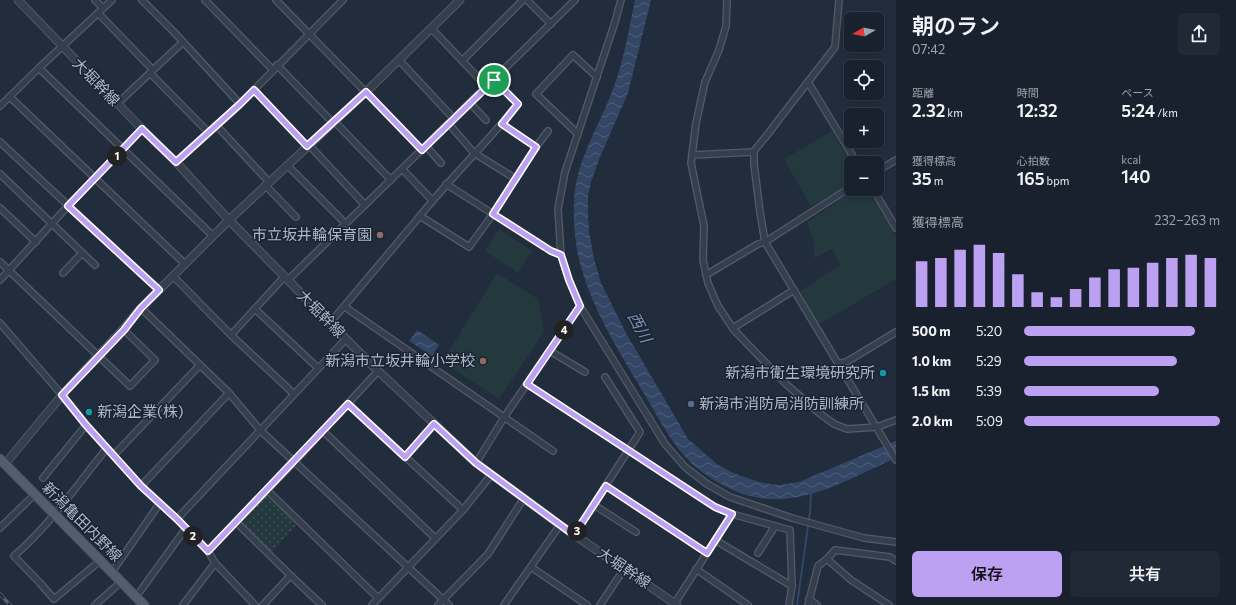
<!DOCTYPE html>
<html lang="ja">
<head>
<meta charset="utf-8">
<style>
  :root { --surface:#19212e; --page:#222936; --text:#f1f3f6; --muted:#9fa3aa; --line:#373e4a; --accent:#bca0f2 }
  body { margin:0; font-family:Commissioner,"Noto Sans JP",sans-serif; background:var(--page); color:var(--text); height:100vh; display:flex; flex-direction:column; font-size:15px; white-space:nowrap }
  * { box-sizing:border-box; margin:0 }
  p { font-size:13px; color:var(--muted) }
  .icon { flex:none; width:22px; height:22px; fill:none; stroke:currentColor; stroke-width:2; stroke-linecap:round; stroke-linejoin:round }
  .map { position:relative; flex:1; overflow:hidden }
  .side { display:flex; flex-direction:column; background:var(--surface); width:340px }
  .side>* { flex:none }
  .needle { width:26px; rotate:261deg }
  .buttons { position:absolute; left:844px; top:12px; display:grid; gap:8px }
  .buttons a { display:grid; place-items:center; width:40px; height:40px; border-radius:6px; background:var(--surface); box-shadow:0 2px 6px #0003,0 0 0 1px var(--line); font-size:20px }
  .pin { position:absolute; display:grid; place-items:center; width:34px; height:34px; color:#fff; margin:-17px; border:2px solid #fff; border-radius:50%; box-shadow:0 1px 4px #0007 }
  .km { position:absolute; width:20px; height:20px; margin:-10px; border-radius:50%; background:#222; color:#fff; font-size:11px; line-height:20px; text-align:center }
  .round { display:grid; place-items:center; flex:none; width:42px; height:42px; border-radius:6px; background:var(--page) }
  .head { display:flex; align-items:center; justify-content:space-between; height:68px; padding:0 16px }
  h1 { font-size:22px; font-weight:600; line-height:30px }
  .stats { display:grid; grid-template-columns:repeat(3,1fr); gap:6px; height:68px; padding:4px 16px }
  .stats div { display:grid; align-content:center }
  .stats b { font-size:17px; font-weight:600 }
  .stats small { font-size:11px; font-weight:400 }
  .stats p { font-size:11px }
  .chart { height:112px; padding:8px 16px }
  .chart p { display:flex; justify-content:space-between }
  .chart svg { width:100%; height:72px; margin-top:4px; stroke:var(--accent); stroke-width:6 }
  .primary-button { display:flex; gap:8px; margin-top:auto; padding:8px 16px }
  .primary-button a { flex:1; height:46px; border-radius:6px; background:var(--accent); color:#111; font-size:16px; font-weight:600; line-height:46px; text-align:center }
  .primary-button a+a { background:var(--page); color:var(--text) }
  ul { padding:0 16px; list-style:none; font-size:13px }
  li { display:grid; grid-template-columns:64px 48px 1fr; align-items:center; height:30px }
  li i { height:10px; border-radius:5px; background:var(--accent) }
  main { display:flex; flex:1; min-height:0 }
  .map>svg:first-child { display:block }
</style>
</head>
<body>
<main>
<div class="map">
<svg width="896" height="605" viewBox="0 0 896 605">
  <defs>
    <pattern id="park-dots" width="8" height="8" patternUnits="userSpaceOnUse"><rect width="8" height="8" fill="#23393e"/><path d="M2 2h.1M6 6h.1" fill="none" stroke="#405458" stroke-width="1.8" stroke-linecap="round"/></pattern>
    <pattern id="water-waves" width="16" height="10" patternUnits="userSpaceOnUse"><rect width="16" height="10" fill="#344665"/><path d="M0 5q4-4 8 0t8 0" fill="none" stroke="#4f5f7a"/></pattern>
  </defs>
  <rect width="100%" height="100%" fill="#212c3d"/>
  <g fill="#23393e">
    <polygon points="832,131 851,163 851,182 811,207 784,159"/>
    <polygon points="855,189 867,189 896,236 896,279 818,325 800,291 840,265 832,249 814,258 814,244 807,221 814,218"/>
    <polygon points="499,229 532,251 518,273 485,251"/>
    <polygon points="497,273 538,299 544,332 499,399 442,362"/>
  </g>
  <polygon fill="url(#park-dots)" points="267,495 298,523 272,552 241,524"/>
  <g fill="url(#water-waves)">
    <path d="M635,0H651L628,93L600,157L591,182L588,196V212L589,231L594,259L601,283L626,333L688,439L717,464L731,472L747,478L763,483L779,485L799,482L896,441V458C856,475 814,502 769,499C745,498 721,486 702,472C676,453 662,424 646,397C622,356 595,315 582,270C575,248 573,224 574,202C575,161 600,125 613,89C624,60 629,29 635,0Z"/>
    <polygon points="417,330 439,345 432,356 409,341"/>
  </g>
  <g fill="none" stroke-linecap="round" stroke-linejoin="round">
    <polyline stroke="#344665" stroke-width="2" points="797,605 810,512 811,493"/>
    <defs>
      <g id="minor">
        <polyline points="95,0 103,8"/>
        <polyline points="142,0 173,31 240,104"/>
        <polyline points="205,0 273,70"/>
        <polyline points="276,0 422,150"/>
        <polyline points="527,0 551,24"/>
        <polyline points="621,0 615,22 565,172 558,209 561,255 569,280 580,306 665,444 685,467 707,484 730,497 792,518 864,538 896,542"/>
        <polyline points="727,0 726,26 719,50 705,82 696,123 691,163 704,226 703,260 708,283 718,306 734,330 786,384 819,413 834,424 847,429 877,427 896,420"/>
        <polyline points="839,0 835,47 780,118 768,134 754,151 754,164 760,212 765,242 896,460"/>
        <polyline points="98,13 153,70 183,42"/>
        <polyline points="431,28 487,87"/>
        <polyline points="399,60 454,119"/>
        <polyline points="462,61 523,0"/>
        <polyline points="277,65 333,123"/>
        <polyline points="39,68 213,236"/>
        <polyline points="150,73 208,132"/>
        <polyline points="808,82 857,163"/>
        <polyline points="254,90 307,146"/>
        <polyline points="10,97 185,264"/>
        <polyline points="470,103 486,120"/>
        <polyline points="117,104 151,72"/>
        <polyline points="0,106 39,68 112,0"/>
        <polyline points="334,121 391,180"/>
        <polyline points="449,124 474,153 516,179"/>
        <polyline points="502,124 536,147"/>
        <polyline points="216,125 269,182"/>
        <polyline points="578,134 536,94 573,55 597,77"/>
        <polyline points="0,142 159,290"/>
        <polyline points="309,145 365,205"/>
        <polyline points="426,146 441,163"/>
        <polyline points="692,155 754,152"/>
        <polyline points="176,162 240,104 343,0"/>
        <polyline points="287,165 346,224"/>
        <polyline points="402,169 432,200"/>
        <polyline points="877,171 896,160"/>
        <polyline points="0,174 95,265"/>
        <polyline points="446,184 493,214 536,147 548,131"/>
        <polyline points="265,185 296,217"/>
        <polyline points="873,189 896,228"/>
        <polyline points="0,208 36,242"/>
        <path d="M420,216C451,177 487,143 518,104L494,80"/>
        <polyline points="0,262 130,386 155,360 123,329"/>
        <polyline points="63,273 82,253"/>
        <polyline points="706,275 758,244 765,242 851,187"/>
        <polyline points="173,276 231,335 294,394"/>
        <polyline points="0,280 68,206 142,129"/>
        <polyline points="288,280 575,0"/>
        <polyline points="345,307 553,451"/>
        <polyline points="141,308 229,393 260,430 449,605"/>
        <polyline points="255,309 318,368"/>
        <polyline points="0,323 62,395 86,425 141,486 177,519 208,551 215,563 255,605"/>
        <polyline points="330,323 420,216 469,247 493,214 551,251 561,255"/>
        <polyline points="733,328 794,290"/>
        <polyline points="231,335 284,277"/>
        <polyline points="550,351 585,372"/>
        <polyline points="838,364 848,361 896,332"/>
        <polyline points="527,384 715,507 732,514 790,530 792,586 789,605"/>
        <polyline points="348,404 463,510"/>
        <polyline points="323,431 435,538"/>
        <polyline points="114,455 200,365"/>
        <polyline points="405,457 435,424"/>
        <polyline points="476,463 505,416 580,306"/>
        <polyline points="43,478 86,425"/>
        <polyline points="141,486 229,393"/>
        <polyline points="606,486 707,553"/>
        <polyline points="267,490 378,598"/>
        <polyline points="594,505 636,532"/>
        <polyline points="177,519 346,339"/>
        <path d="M236,522C265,550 292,578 322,605"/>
        <polyline points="0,528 35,494"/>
        <polyline points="574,535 640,432 605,377"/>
        <polyline points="715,540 792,586"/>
        <polyline points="208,551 295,461 378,371"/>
        <polyline points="758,553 775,526"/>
        <polyline points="827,559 835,550 890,557 896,561"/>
        <path d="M101,560L54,599L40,583L14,556C50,525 77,485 107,448"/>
        <polyline points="531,567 587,605"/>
        <polyline points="696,569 748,605"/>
        <polyline points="112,572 160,503"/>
        <polyline points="136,597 186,528"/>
        <polyline points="809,599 817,605"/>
        <polyline points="675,603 732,514"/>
        <polyline points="95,605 122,581"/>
        <polyline points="183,605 215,563"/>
        <polyline points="263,605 290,576"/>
        <polyline points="372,605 463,510 491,475"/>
        <polyline points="438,605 488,554 524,498"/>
        <polyline points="504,605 560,525"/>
        <polyline points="600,605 624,569"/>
        <polyline points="808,605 818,566 827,559 851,580 889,605"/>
      </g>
      <g id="tertiary">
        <polyline points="18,0 142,129 176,162 229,220 330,323 373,366 476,463 560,525 677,605"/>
        <polyline points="5,464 62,395 125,327 141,308 229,220 366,92 460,0"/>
      </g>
      <polyline id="primary" points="0,459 144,605"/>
    </defs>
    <use href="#minor" stroke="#535b6a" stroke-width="8"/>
    <use href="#tertiary" stroke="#535b6a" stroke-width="9"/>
    <use href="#primary" stroke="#3e4755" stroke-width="11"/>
    <use href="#minor" stroke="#353e4d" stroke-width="5.5"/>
    <use href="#tertiary" stroke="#353e4d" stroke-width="7"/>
    <use href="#primary" stroke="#535d6d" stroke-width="9"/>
    <defs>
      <polyline id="rail" points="0,594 10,605"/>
    </defs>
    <use href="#rail" stroke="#566174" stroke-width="3.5"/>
    <use href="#rail" stroke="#1a2331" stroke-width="2" stroke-dasharray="6" stroke-linecap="butt"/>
  </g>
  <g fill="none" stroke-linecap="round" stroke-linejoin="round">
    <defs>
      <polygon id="route" points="494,80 518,104 502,124 536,147 493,214 551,251 561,255 569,280 580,306 527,384 715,507 732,514 707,553 606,486 574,535 476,463 434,424 405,457 348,404 208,551 177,519 141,486 86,425 62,395 124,330 141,308 159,290 68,206 142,129 176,162 240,104 254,90 307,146 366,92 422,150"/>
    </defs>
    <use href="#route" stroke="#fff" stroke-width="8"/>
    <use href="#route" stroke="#bca0f2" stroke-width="5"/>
  </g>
  <g fill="#8d6e63" stroke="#1a2331" stroke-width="1.5">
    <circle cx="380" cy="235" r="4"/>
    <circle cx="483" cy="361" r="4"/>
  </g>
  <g fill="#0f9aa8" stroke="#1a2331" stroke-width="1.5">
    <circle cx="883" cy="373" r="4"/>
    <circle cx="89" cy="412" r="4"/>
  </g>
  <circle fill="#5c6f8a" stroke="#1a2331" stroke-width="1.5" cx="691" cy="404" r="4"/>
  <g text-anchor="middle" stroke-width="3" stroke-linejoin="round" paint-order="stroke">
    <g font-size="15" fill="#b0b8c8" stroke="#1a2331">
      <text transform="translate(96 82) rotate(46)" y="5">大堀幹線</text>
      <text transform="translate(321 314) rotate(45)" y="5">大堀幹線</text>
      <text transform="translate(82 522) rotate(45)" y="5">新潟亀田内野線</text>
      <text transform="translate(624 568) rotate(34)" y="5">大堀幹線</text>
    </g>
    <g font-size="15" fill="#b0b8c8" stroke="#1a2331" text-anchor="end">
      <text x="372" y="240">市立坂井輪保育園</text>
      <text x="475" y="366">新潟市立坂井輪小学校</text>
      <text x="875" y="378">新潟市衛生環境研究所</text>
      <text x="699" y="409" text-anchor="start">新潟市消防局消防訓練所</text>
      <text x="97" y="417" text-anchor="start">新潟企業(株)</text>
    </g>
    <g font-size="16" font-style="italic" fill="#768eb2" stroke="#1a2331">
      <text transform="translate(640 327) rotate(62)" y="6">西川</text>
    </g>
  </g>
</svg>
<div class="buttons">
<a><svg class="needle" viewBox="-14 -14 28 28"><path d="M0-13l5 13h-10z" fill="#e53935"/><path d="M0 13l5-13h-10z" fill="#9fa3aa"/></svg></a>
<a><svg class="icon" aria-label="locate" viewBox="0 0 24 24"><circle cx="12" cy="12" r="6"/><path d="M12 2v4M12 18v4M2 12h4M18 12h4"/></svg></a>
<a>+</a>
<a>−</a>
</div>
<div class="pin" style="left:494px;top:80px;background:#1e9e55"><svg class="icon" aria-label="arrive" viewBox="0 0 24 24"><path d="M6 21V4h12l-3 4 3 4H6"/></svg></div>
<b class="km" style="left:117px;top:156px">1</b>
<b class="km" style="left:193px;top:536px">2</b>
<b class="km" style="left:577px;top:531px">3</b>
<b class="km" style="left:564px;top:330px">4</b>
</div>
<section class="side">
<div class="head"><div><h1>朝のラン</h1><p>07:42</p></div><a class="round"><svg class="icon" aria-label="share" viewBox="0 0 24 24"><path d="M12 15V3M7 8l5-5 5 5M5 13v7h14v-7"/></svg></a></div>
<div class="stats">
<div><p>距離</p><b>2.32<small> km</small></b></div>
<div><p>時間</p><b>12:32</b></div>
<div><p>ペース</p><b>5:24<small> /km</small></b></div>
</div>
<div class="stats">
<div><p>獲得標高</p><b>35<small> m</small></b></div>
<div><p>心拍数</p><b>165<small> bpm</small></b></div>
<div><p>kcal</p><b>140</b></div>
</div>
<div class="chart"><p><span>獲得標高</span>232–263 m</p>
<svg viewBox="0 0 160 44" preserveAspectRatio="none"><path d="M5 44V16M15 44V14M25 44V9M35 44V6M45 44V11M55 44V24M65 44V35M75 44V38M85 44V33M95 44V26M105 44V21M115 44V20M125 44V17M135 44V14M145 44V12M155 44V14"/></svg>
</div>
<ul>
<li><b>500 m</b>5:20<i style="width:87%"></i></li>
<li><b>1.0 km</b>5:29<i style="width:78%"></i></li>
<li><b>1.5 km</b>5:39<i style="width:69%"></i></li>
<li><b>2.0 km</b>5:09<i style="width:100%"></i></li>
</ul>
<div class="primary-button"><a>保存</a><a>共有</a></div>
</section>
</main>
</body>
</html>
